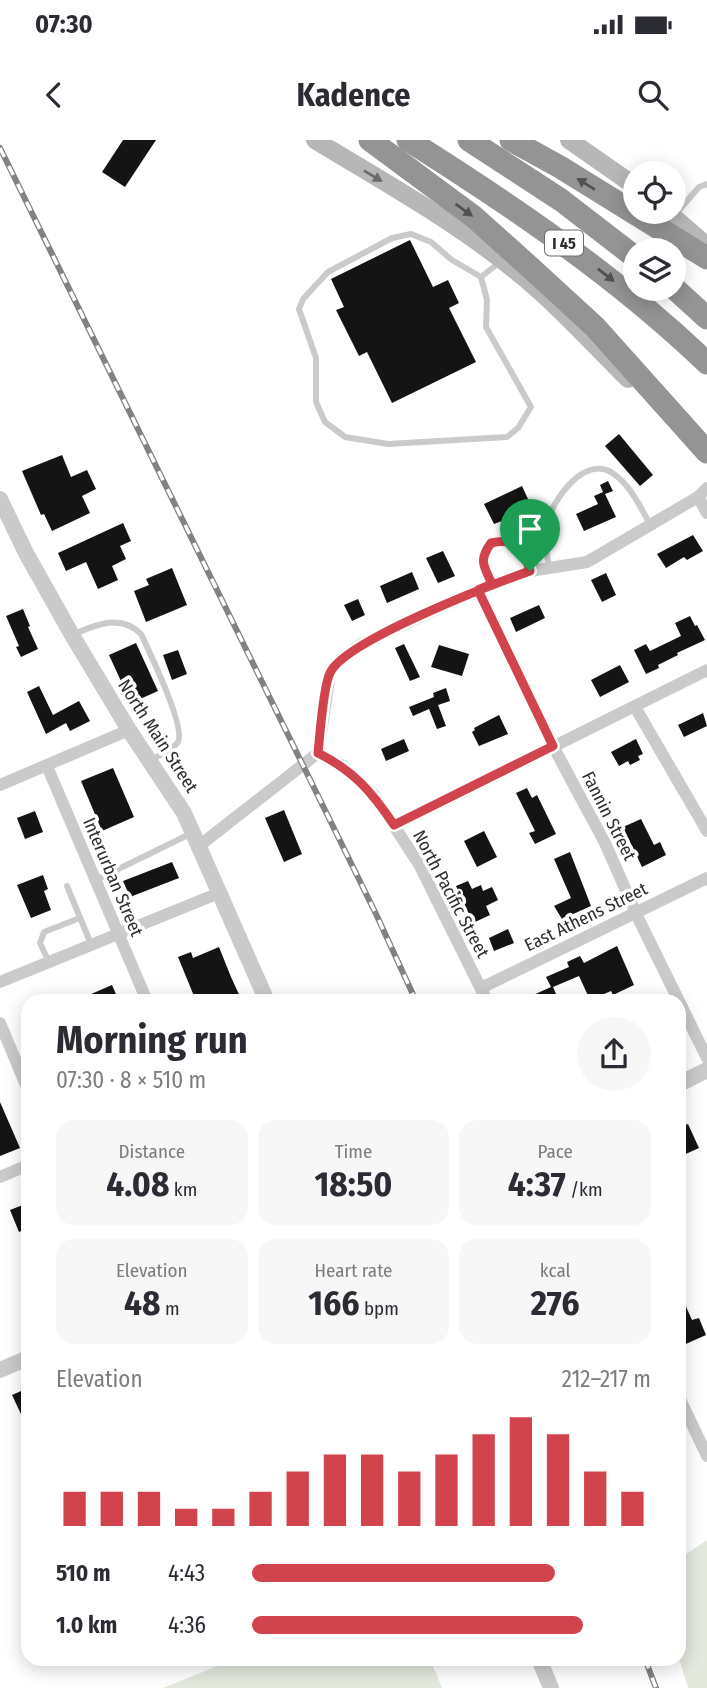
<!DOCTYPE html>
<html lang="en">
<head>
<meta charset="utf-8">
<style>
  :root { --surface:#fff; --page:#f7f7f7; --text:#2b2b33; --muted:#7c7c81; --accent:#d1434d }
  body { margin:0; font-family:"Fira Sans Condensed",sans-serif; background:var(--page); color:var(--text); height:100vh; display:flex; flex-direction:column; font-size:26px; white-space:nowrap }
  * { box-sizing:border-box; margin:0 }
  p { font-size:23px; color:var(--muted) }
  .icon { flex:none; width:38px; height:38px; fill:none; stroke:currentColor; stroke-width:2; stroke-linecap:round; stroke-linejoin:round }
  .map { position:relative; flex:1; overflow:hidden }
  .sheet { position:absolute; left:21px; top:854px; width:665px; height:672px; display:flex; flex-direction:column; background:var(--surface); border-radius:21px; box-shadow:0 4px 18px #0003 }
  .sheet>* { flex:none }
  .fabs { position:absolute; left:623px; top:21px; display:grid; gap:14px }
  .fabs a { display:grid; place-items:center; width:63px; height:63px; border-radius:50%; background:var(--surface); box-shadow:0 4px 18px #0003; font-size:35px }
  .pin { position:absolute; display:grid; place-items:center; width:60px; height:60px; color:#fff; margin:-72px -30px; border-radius:50% 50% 50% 0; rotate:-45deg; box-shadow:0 0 7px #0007 }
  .pin .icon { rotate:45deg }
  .round { display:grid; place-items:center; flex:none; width:74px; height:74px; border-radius:37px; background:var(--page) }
  .summary { display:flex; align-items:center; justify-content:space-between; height:119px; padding:0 35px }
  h1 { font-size:38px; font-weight:700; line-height:52px }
  .stats { display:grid; grid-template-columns:repeat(3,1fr); gap:10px; height:119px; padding:7px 35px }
  .stats div { display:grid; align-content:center; border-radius:18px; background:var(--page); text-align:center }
  .stats b { font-size:35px; font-weight:700 }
  .stats small { font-size:19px; font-weight:400 }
  .stats p { font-size:19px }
  .chart { height:196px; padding:14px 35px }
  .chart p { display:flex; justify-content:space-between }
  .chart svg { width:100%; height:126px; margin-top:7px; stroke:var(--accent); stroke-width:6 }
  ul { padding:0 35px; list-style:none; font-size:23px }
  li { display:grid; grid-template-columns:112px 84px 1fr; align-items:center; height:52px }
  li i { height:18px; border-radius:9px; background:var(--accent) }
  .status { display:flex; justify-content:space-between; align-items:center; height:49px; padding:0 35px; background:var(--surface); direction:ltr }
  .status svg { height:19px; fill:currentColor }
  header { display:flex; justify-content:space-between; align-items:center; height:91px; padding:0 35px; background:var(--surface); font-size:32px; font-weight:700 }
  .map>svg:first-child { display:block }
</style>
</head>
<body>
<div class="status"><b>07:30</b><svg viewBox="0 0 49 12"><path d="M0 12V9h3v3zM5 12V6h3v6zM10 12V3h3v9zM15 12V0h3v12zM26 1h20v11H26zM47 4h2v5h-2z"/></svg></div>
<header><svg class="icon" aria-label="back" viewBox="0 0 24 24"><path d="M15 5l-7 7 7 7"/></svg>Kadence<svg class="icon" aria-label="search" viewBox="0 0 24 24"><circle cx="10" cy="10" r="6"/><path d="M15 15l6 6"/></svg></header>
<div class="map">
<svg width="707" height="1548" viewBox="0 0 707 1548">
  <rect width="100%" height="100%" fill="#fff"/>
  <g fill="#e3e9dd">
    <polygon points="707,1400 707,1548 688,1548 679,1519 679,1419"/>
    <polygon points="235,1519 430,1519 442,1548 163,1548"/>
  </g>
  <g fill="#141414">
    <polygon points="123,0 156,0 125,47 102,32"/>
    <polygon points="410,100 433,147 448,140 459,163 449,168 476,222 392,263 367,212 359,216 336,170 344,167 331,139"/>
    <polygon points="619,294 653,335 640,346 605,306"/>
    <polygon points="62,315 71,337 87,330 96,349 82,356 90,373 52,391 44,374 41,375 22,331"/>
    <polygon points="608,341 613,351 605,354 616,377 584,391 576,374 598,364 594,356 603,352 600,345"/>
    <polygon points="522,346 539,383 520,391 518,387 507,392 502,381 494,384 484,364"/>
    <polygon points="123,383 131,401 120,406 126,419 112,426 118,440 98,449 86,422 66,431 58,413"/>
    <polygon points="693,395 703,411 687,420 684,417 666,428 657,414"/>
    <polygon points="443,411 455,436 438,443 426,418"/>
    <polygon points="172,428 187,465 146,482 134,451 149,445 146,439"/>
    <polygon points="412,432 419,449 387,463 380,446"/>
    <polygon points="606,433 616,455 602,462 591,440"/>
    <polygon points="358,459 365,475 352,481 344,465"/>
    <polygon points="539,465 545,478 516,492 510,478"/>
    <polygon points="23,469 30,486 28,487 38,509 21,517 16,507 19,506 6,476"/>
    <polygon points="690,476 695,486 697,485 705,500 677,513 678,515 658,525 659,528 646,534 634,510 646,504 650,511 681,496 675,483"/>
    <polygon points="136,503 158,551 131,563 109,515"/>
    <polygon points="404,504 420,537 410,541 395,508"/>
    <polygon points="439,505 469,514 462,536 431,527"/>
    <polygon points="178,510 187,534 172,540 163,515"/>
    <polygon points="620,525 629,542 600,557 591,540"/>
    <polygon points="39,546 53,575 79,561 90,581 70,591 66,583 46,594 27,552"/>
    <polygon points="446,548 450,561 438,565 446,586 437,589 429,569 413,576 409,567 434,557 433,553"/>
    <polygon points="703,573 707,586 684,597 678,585"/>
    <polygon points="499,575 508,594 479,606 472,592 475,590 474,588"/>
    <polygon points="404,599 409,611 386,621 381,609"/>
    <polygon points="636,599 643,614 638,616 640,620 630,625 628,621 619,626 611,612"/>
    <polygon points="113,628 134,677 102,691 81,641"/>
    <polygon points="527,648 532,658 537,655 556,694 535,704 529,693 535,691 516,653"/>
    <polygon points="284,670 302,714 284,722 265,678"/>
    <polygon points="35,671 43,692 25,699 17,678"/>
    <polygon points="641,679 654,705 660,702 666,715 642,727 623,687"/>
    <polygon points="484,691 497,717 477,727 464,701"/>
    <polygon points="570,712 591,766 562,779 554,766 571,758 554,719"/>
    <polygon points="172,722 179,738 130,757 123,741"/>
    <polygon points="43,735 48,749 44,751 51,770 31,778 17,745"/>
    <polygon points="468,741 472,749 481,745 483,751 492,747 498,760 486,766 490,775 473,783 456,746"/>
    <polygon points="508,789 514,803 494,811 489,798"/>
    <polygon points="617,806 634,845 613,855 611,851 590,860 579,836 553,847 559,861 520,861 551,847 546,837 569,827 567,822 580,816 584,823"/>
    <polygon points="219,807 231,837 242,861 220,861 218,856 207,861 196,861 178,817 191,812 193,818"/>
    <polygon points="112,845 119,861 75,861"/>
    <polygon points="0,962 20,1008 0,1016"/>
    <polygon points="688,984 699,1008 679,1017 679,988"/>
    <polygon points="28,1063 28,1088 19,1092 10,1070"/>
    <polygon points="679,1151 692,1180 699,1178 706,1195 679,1207"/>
    <polygon points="28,1248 28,1289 12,1255"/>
  </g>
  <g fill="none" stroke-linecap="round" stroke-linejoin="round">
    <g stroke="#cacaca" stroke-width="6">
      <polyline points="674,76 699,47 707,44"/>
      <polyline points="481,137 487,160 486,187 531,267 518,288 507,297 388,304 345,297 325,282 316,262 316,218 299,169 303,159 328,132 392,98 411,94 431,102 452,120 481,137 500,122"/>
      <path d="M550,428C546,414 543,399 546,385C552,362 582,316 611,332C630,344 639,365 650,384"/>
      <path d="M492,444C484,426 478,421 491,403C516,397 524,408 530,431"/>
      <path d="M72,495C95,485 120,473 141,494C149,511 186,587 178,602C173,610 159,615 151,620"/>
      <polyline points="96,740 192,693"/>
      <polyline points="67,746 91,804"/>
      <polyline points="49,822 40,803 44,792 80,778"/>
    </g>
    <g stroke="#cacaca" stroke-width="12">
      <polyline points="698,357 707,373"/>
      <polyline points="478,450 553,606 605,703 639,780 707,918"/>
      <polyline points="635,567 707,691"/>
      <polyline points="318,613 342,625 374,655 420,726 487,861"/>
      <polyline points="47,626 147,861"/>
      <polyline points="0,645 129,590"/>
      <polyline points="394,686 707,530"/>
      <polyline points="199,706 318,613 330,533 341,519 361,504 492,444 530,431 587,422 698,357 707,348"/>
      <polyline points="0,842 219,753"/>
      <polyline points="481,848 707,738"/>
      <polyline points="0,883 28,950"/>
      <polyline points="0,1037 28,1025"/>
      <polyline points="679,1257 707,1316"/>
    </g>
    <g stroke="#cacaca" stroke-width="16">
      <polyline points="0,359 26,413 72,495 129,590 184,673 267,861"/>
      <polyline points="679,944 707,930"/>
      <polyline points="0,1230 28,1218"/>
      <polyline points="539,1519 551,1548"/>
    </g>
    <g stroke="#b7b7b7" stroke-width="18">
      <path d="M315,0C382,41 451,79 512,128C554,161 590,201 628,239"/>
      <polyline points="569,0 635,46"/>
      <polyline points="668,72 707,106"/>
    </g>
    <g stroke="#949494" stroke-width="23">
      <polyline points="370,0 474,77 533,130 595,187 707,312"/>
      <path d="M408,0C514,67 616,136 707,223"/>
      <polyline points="469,0 561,60 635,117"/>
      <polyline points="511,0 560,27 707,118"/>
      <polyline points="674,148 707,178"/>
    </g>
    <defs>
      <g id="rail">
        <polyline points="0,8 376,774 416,861"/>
        <polyline points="645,1519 656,1548"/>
      </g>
    </defs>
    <use href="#rail" stroke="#828282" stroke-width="6"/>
    <use href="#rail" stroke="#fff" stroke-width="3.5" stroke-dasharray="10" stroke-linecap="butt"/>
  </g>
  <defs><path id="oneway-solid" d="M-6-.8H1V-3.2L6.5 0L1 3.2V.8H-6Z" transform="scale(1.75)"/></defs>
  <use fill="#6b6b6b" href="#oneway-solid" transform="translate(373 36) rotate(31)"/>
  <g fill="#515151">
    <use href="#oneway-solid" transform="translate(586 44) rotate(-148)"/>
    <use href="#oneway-solid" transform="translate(464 70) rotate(36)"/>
    <use href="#oneway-solid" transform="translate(606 135) rotate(38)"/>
  </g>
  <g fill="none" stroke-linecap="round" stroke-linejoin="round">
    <defs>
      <path id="route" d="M530,431C493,444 344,501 330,533C323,547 320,595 318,613C354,631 372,652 394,685L553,606L478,450L492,444C484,426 478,421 491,403C516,397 524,408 530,431"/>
    </defs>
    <use href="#route" stroke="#fff" stroke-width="14"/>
    <use href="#route" stroke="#d1434d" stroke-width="9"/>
  </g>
  <g text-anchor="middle" stroke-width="7" stroke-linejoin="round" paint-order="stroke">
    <rect fill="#fff" stroke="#6c6c6c" stroke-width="2" x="545" y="90.5" width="38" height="25" rx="5"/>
    <g font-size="16" font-weight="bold" fill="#2d2d2d">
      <text x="564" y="109">I 45</text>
    </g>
    <g font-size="18" fill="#2d2d2d" stroke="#fff">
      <text transform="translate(158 596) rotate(57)" y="6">North Main Street</text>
      <text transform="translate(609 676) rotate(63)" y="6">Fannin Street</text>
      <text transform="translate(113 737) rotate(67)" y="6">Interurban Street</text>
      <text transform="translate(451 754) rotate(62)" y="6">North Pacific Street</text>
      <text transform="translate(586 777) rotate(-26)" y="6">East Athens Street</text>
    </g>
  </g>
</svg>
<div class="fabs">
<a><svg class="icon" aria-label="locate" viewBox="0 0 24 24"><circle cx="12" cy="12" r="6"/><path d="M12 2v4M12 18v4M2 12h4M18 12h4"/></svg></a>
<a><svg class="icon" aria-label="layers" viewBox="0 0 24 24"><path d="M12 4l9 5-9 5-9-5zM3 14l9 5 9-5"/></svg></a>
</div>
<div class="pin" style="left:530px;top:431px;background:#1e9e55"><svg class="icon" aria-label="arrive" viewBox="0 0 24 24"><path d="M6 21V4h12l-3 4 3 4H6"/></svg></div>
<section class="sheet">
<div class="summary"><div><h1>Morning run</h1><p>07:30 · 8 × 510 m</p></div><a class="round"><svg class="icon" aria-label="share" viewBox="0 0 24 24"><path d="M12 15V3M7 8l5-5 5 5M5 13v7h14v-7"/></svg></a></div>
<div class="stats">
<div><p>Distance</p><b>4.08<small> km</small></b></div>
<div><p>Time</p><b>18:50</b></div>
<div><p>Pace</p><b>4:37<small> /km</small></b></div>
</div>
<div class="stats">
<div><p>Elevation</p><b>48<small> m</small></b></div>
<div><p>Heart rate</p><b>166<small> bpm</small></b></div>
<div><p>kcal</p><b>276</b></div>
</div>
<div class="chart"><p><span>Elevation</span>212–217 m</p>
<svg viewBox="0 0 160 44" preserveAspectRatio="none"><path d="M5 44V32M15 44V32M25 44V32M35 44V38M45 44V38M55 44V32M65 44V25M75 44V19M85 44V19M95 44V25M105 44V19M115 44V12M125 44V6M135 44V12M145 44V25M155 44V32"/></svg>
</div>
<ul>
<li><b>510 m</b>4:43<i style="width:76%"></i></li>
<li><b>1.0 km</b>4:36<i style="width:83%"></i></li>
</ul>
</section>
</div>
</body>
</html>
